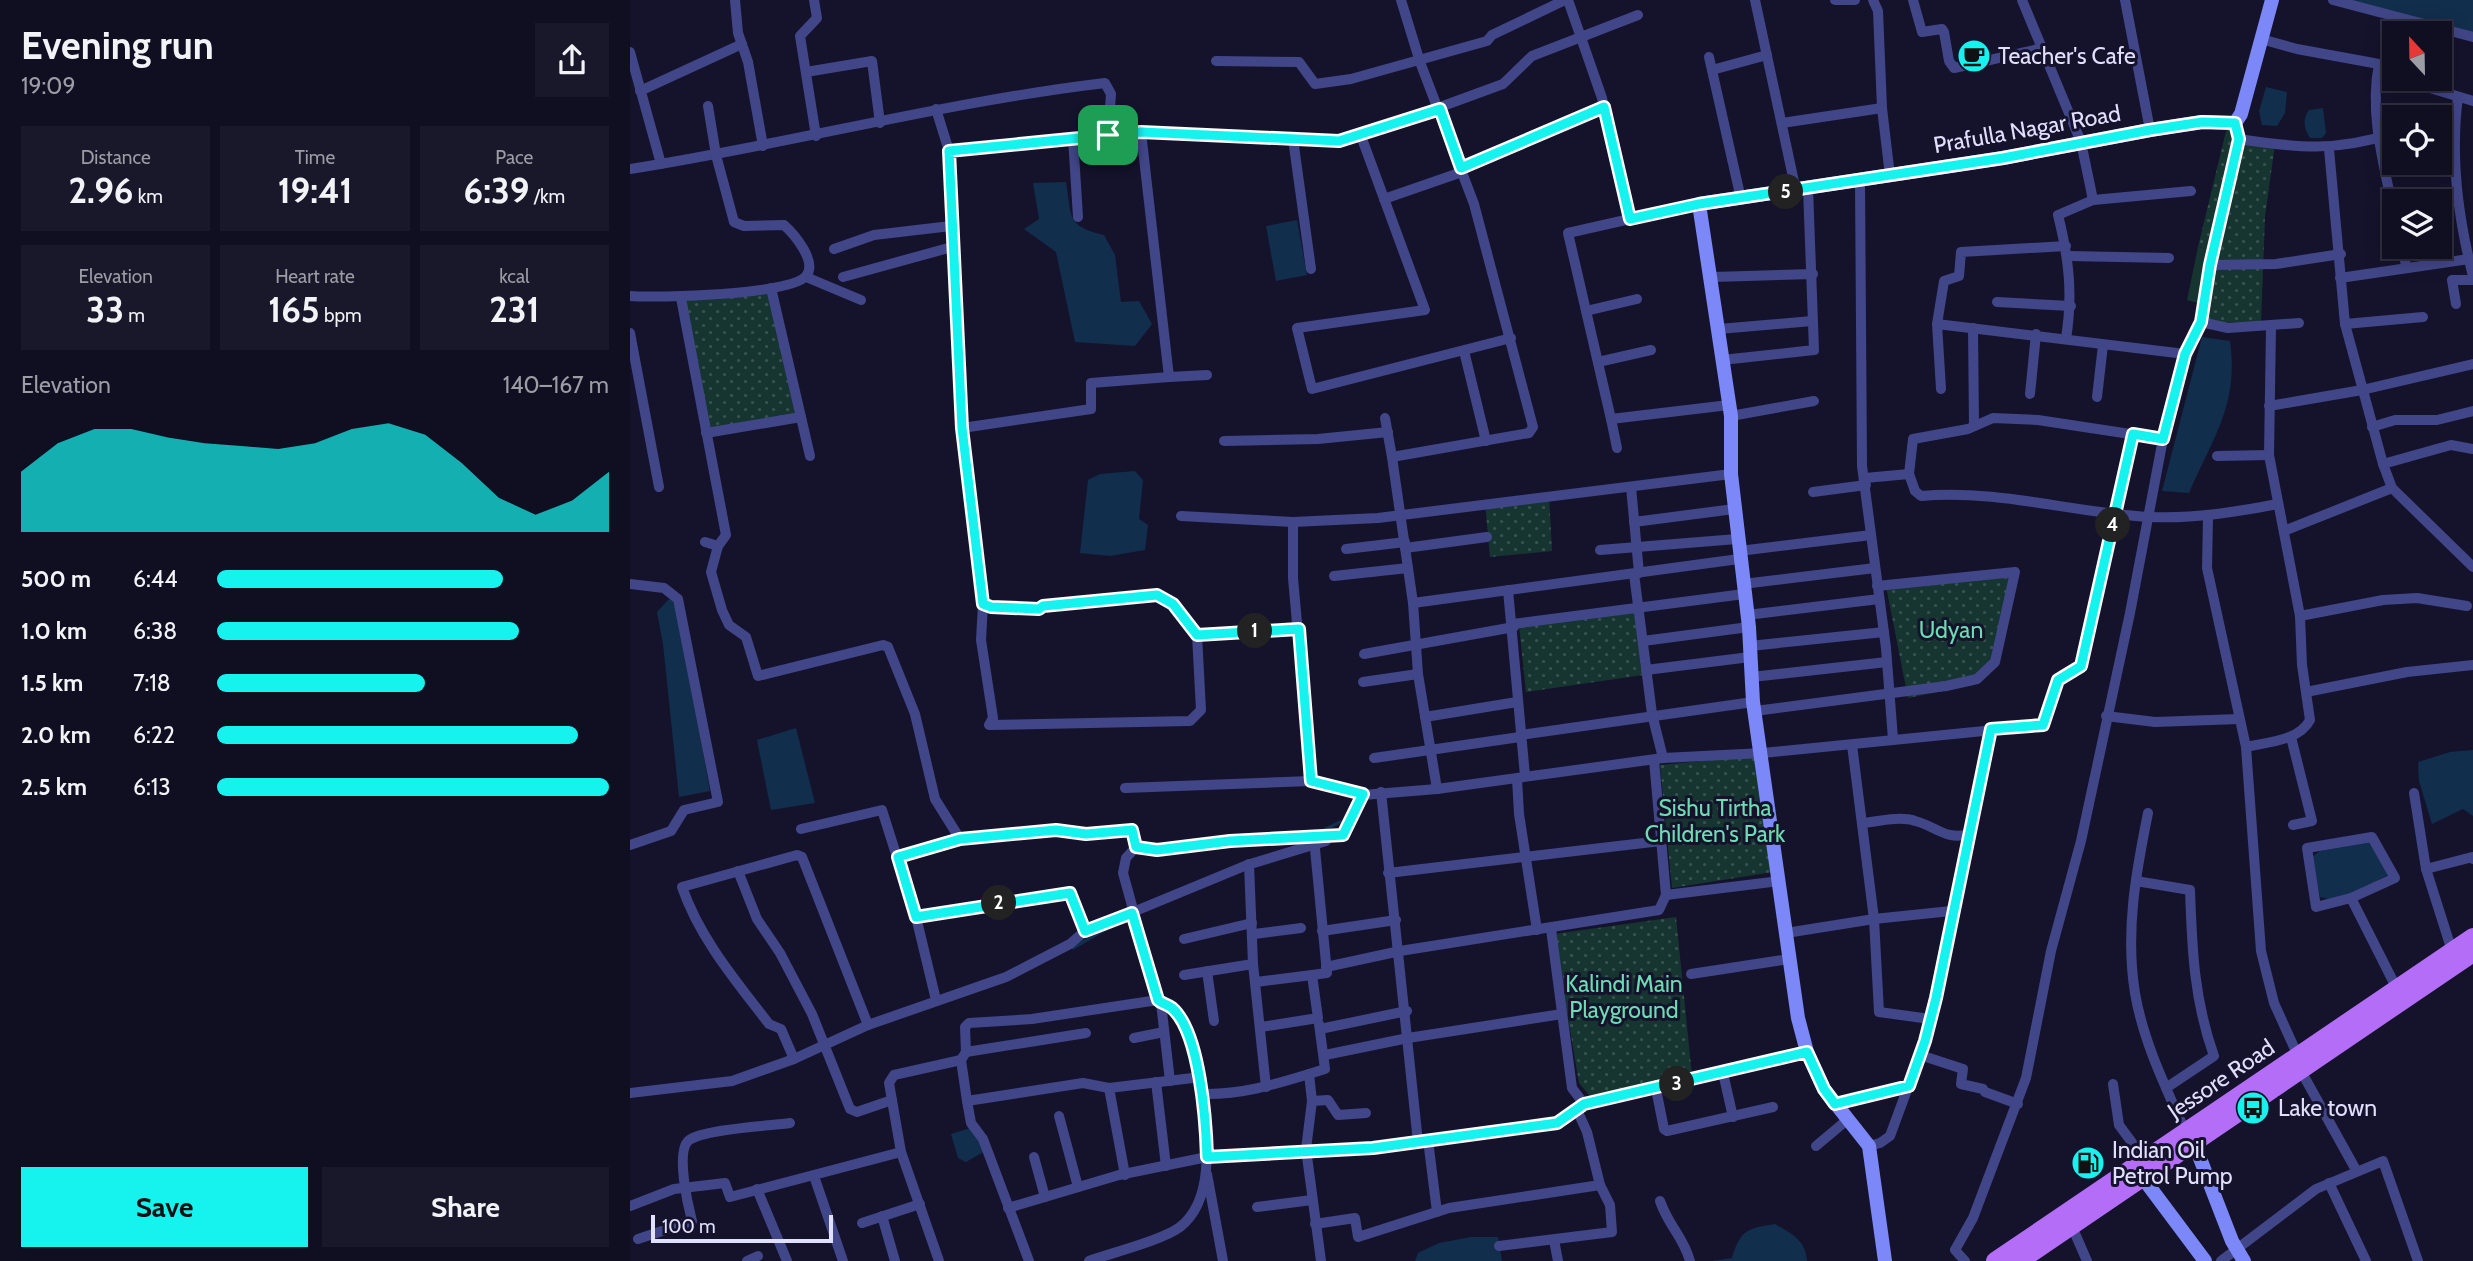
<!DOCTYPE html>
<html lang="en">
<head>
<meta charset="utf-8">
<style>
  :root { --surface:#100e21; --page:#19172a; --text:#f1f3f6; --muted:#9c9ca5; --line:#302e3f; --accent:#16f3ef }
  body { margin:0; font-family:Cabin,sans-serif; background:var(--page); color:var(--text); height:100vh; display:flex; flex-direction:column; font-size:26px; white-space:nowrap }
  * { box-sizing:border-box; margin:0 }
  p { font-size:23px; color:var(--muted) }
  .icon { flex:none; width:38px; height:38px; fill:none; stroke:currentColor; stroke-width:2; stroke-linecap:round; stroke-linejoin:round }
  .map { position:relative; flex:1; overflow:hidden }
  .panel { display:flex; flex-direction:column; background:var(--surface); width:630px }
  .panel>* { flex:none }
  .needle { width:46px; rotate:338deg }
  .fabs { position:absolute; left:1752px; top:21px; display:grid; gap:14px }
  .fabs a { display:grid; place-items:center; width:70px; height:70px; border-radius:0px; background:var(--surface); box-shadow:0 4px 18px #0003,0 0 0 2px var(--line); font-size:35px }
  .scale { position:absolute; left:21px; bottom:18px; width:182px; box-sizing:border-box; padding-left:7px; border:4px solid #e0e0fd; border-top:0; font-size:19px; line-height:24px; white-space:nowrap; color:#e0e0fd; -webkit-text-stroke:5px #15132c; paint-order:stroke }
  .pin { position:absolute; display:grid; place-items:center; width:60px; height:60px; color:#fff; margin:-30px; border-radius:14px; box-shadow:0 4px 10px #0006 }
  .km { position:absolute; width:35px; height:35px; margin:-18px; border-radius:50%; background:#222; color:#fff; font-size:19px; line-height:35px; text-align:center }
  .round { display:grid; place-items:center; flex:none; width:74px; height:74px; border-radius:0px; background:var(--page) }
  .head { display:flex; align-items:center; justify-content:space-between; height:119px; padding:0 21px }
  h1 { font-size:38px; font-weight:700; line-height:52px }
  .metrics { display:grid; grid-template-columns:repeat(3,1fr); gap:10px; height:119px; padding:7px 21px }
  .metrics div { display:grid; align-content:center; border-radius:0px; background:var(--page); text-align:center }
  .metrics b { font-size:35px; font-weight:700 }
  .metrics small { font-size:19px; font-weight:400 }
  .metrics p { font-size:19px }
  .chart { height:196px; padding:14px 21px }
  .chart p { display:flex; justify-content:space-between }
  .chart svg { width:100%; height:126px; margin-top:7px; fill:var(--accent); opacity:.7 }
  .button { display:flex; gap:14px; margin-top:auto; padding:14px 21px }
  .button a { flex:1; height:80px; border-radius:0px; background:var(--accent); color:#111; font-size:28px; font-weight:700; line-height:80px; text-align:center }
  .button a+a { background:var(--page); color:var(--text) }
  ul { padding:0 21px; list-style:none; font-size:23px }
  li { display:grid; grid-template-columns:112px 84px 1fr; align-items:center; height:52px }
  li i { height:18px; border-radius:9px; background:var(--accent) }
  main { display:flex; flex:1; min-height:0 }
  .map>svg:first-child { display:block }
</style>
</head>
<body>
<main>
<section class="panel">
<div class="head"><div><h1>Evening run</h1><p>19:09</p></div><a class="round"><svg class="icon" aria-label="share" viewBox="0 0 24 24"><path d="M12 15V3M7 8l5-5 5 5M5 13v7h14v-7"/></svg></a></div>
<div class="metrics">
<div><p>Distance</p><b>2.96<small> km</small></b></div>
<div><p>Time</p><b>19:41</b></div>
<div><p>Pace</p><b>6:39<small> /km</small></b></div>
</div>
<div class="metrics">
<div><p>Elevation</p><b>33<small> m</small></b></div>
<div><p>Heart rate</p><b>165<small> bpm</small></b></div>
<div><p>kcal</p><b>231</b></div>
</div>
<div class="chart"><p><span>Elevation</span>140–167 m</p>
<svg viewBox="0 0 160 44" preserveAspectRatio="none"><path d="M0 44V23L10 13L20 8L30 8L40 11L50 13L60 14L70 15L80 13L90 8L100 6L110 10L120 20L130 32L140 38L150 33L160 23V44z"/></svg>
</div>
<ul>
<li><b>500 m</b>6:44<i style="width:73%"></i></li>
<li><b>1.0 km</b>6:38<i style="width:77%"></i></li>
<li><b>1.5 km</b>7:18<i style="width:53%"></i></li>
<li><b>2.0 km</b>6:22<i style="width:92%"></i></li>
<li><b>2.5 km</b>6:13<i style="width:100%"></i></li>
</ul>
<div class="button"><a>Save</a><a>Share</a></div>
</section>
<div class="map">
<svg width="1843" height="1261" viewBox="0 0 1843 1261">
  <defs>
    <pattern id="park-dots" width="8" height="8" patternUnits="userSpaceOnUse" patternTransform="scale(1.75)"><rect width="8" height="8" fill="#163531"/><path d="M2 2h.1M6 6h.1" fill="none" stroke="#385250" stroke-width="1.8" stroke-linecap="round"/></pattern>
  </defs>
  <rect width="100%" height="100%" fill="#15132c"/>
  <polygon fill="#163531" points="1568,247 1584,250 1571,304 1557,300"/>
  <g fill="url(#park-dots)">
    <polygon points="1597,127 1612,144 1645,144 1635,217 1631,323 1571,322 1584,250 1568,247"/>
    <polygon points="140,290 171,417 76,433 54,301"/>
    <polygon points="919,496 922,551 860,557 855,503"/>
    <polygon points="1389,568 1367,665 1344,685 1278,698 1255,581"/>
    <polygon points="1010,608 1020,674 896,692 889,625"/>
    <polygon points="1126,756 1143,872 1042,888 1030,765"/>
    <polygon points="1046,917 1062,1076 960,1096 949,1083 924,934"/>
  </g>
  <g fill="#112e4c">
    <polygon points="1722,0 1843,0 1843,38"/>
    <polygon points="1636,87 1657,92 1655,113 1647,126 1632,125 1629,111"/>
    <path d="M1693,108L1696,133L1692,138H1680C1674,129 1672,119 1679,110Z"/>
    <path d="M436,182C442,217 436,226 474,235L485,255L491,302L509,301L522,324L505,346L445,342L426,252L394,229L409,219L403,183Z"/>
    <polygon points="667,220 677,275 646,281 636,226"/>
    <path d="M1572,337L1600,341C1609,405 1583,437 1559,493L1532,491Z"/>
    <polygon points="505,471 513,480 509,519 518,525 515,550 480,556 450,553 458,480 470,474"/>
    <polygon points="39,599 46,600 80,791 49,797 33,644 27,612"/>
    <polygon points="166,728 185,803 141,810 127,740"/>
    <polygon points="1843,750 1843,816 1833,809 1802,824 1789,781 1788,762 1820,752"/>
    <path d="M1741,842L1758,875C1738,886 1713,905 1690,897L1682,857L1690,851Z"/>
    <polygon points="344,1127 355,1151 336,1162 328,1158 321,1134"/>
    <path d="M1145,1224C1161,1233 1176,1240 1177,1261H1082L1102,1258C1110,1230 1118,1228 1145,1224Z"/>
    <polygon points="841,1237 868,1237 872,1261 785,1261 788,1253 809,1243"/>
  </g>
  <g fill="none" stroke-linecap="round" stroke-linejoin="round">
    <g stroke="#112e4c" stroke-width="3.5">
      <polyline points="690,832 710,822"/>
      <polyline points="443,948 479,927"/>
    </g>
    <g stroke="#414688" stroke-width="10">
      <polyline points="105,0 108,33 118,62 133,146"/>
      <polyline points="184,0 187,18 170,36 186,136"/>
      <polyline points="771,0 790,62 844,204 903,427 899,433 762,457 783,603 788,674 807,789"/>
      <polyline points="938,0 972,98 1000,219 938,233 981,419 1099,405"/>
      <polyline points="1125,0 1166,191"/>
      <polyline points="1205,0 1225,0"/>
      <polyline points="1243,0 1248,11 1252,108 1260,176"/>
      <polyline points="1283,0 1292,32 1312,29 1314,32 1319,61 1324,68 1413,48"/>
      <polyline points="1392,0 1451,142 1463,200"/>
      <polyline points="1495,0 1520,130"/>
      <polyline points="1703,0 1843,37"/>
      <polyline points="1631,39 1667,49 1749,64 1764,70"/>
      <polyline points="0,52 31,164"/>
      <polyline points="1079,57 1111,199"/>
      <polyline points="586,61 669,62 685,84 721,79 857,41 862,35 935,0"/>
      <path d="M1749,64C1739,114 1754,165 1764,214"/>
      <polyline points="1082,70 1137,55"/>
      <polyline points="176,72 242,61 250,123"/>
      <polyline points="1782,79 1800,88 1843,101"/>
      <polyline points="10,91 112,44"/>
      <path d="M1828,97C1820,157 1828,218 1843,276"/>
      <polyline points="306,109 319,151 511,132 709,140 731,136 873,84 902,56 1008,15"/>
      <polyline points="1152,123 1252,108"/>
      <polyline points="1810,130 1824,133"/>
      <polyline points="731,136 795,310 667,328 682,389 881,338"/>
      <polyline points="443,138 448,217"/>
      <polyline points="663,139 681,269"/>
      <path d="M1609,139C1668,148 1706,152 1764,133"/>
      <polyline points="1699,149 1715,324 1753,464 1762,488 1843,567"/>
      <polyline points="319,151 332,428 353,604 351,640 363,718 359,725 560,721 571,710 567,635"/>
      <polyline points="831,168 974,107"/>
      <path d="M0,169C159,144 315,102 475,83L481,94L478,135"/>
      <polyline points="1230,181 1232,466 1256,648 1263,739"/>
      <polyline points="754,199 832,172"/>
      <polyline points="1810,202 1828,201"/>
      <polyline points="1000,219 1069,204"/>
      <polyline points="1771,247 1777,268"/>
      <polyline points="204,249 244,235 321,226"/>
      <polyline points="1439,256 1539,258"/>
      <polyline points="1580,265 1646,264 1711,254"/>
      <polyline points="176,277 231,300"/>
      <polyline points="213,277 322,247"/>
      <polyline points="1082,277 1183,274"/>
      <polyline points="1710,278 1839,259"/>
      <polyline points="141,288 180,456"/>
      <path d="M0,296C27,298 161,295 176,276C188,262 164,234 154,225L114,226L104,222L86,155L78,106"/>
      <polyline points="51,298 96,535 88,546 75,542"/>
      <polyline points="1367,302 1441,306"/>
      <polyline points="1826,304 1822,280 1843,280"/>
      <polyline points="956,311 1007,299"/>
      <polyline points="1571,322 1598,328 1669,323"/>
      <polyline points="1307,324 1555,354"/>
      <polyline points="1715,324 1793,317"/>
      <polyline points="1343,328 1344,426"/>
      <polyline points="1089,329 1182,321"/>
      <polyline points="0,333 29,487"/>
      <path d="M1436,339C1443,295 1439,259 1428,215L1463,200L1561,191"/>
      <polyline points="834,351 856,441"/>
      <polyline points="1092,360 1184,350 1178,188"/>
      <polyline points="968,362 1021,350"/>
      <polyline points="539,377 577,375"/>
      <polyline points="1311,389 1307,324 1314,281 1329,276 1331,252 1436,246"/>
      <polyline points="1400,394 1406,334"/>
      <polyline points="1467,397 1473,345"/>
      <polyline points="1639,406 1732,390 1843,364"/>
      <polyline points="1101,416 1184,401"/>
      <polyline points="755,418 762,457"/>
      <polyline points="981,419 987,448"/>
      <polyline points="1742,427 1765,420 1807,420 1843,411"/>
      <polyline points="332,428 461,409 461,383 539,377 511,132"/>
      <polyline points="76,433 171,417"/>
      <polyline points="594,441 688,439 758,432"/>
      <polyline points="1587,456 1639,455"/>
      <polyline points="1753,464 1821,445 1843,449"/>
      <polyline points="1279,474 1283,439 1338,429 1363,418 1408,420 1533,439"/>
      <path d="M1235,478L1279,474L1285,491L1291,496C1369,489 1443,513 1520,517C1564,519 1605,512 1648,504"/>
      <polyline points="1001,487 1009,573"/>
      <polyline points="1183,492 1236,485"/>
      <polyline points="551,516 663,522 748,518 1101,474"/>
      <polyline points="1578,517 1577,568 1616,747 1631,951 1644,1003 1668,1056"/>
      <polyline points="663,522 663,578 681,781"/>
      <polyline points="1004,522 1104,509"/>
      <polyline points="1654,531 1762,488"/>
      <polyline points="88,546 81,572 92,610 99,625 116,637 128,676 253,645 258,647 285,714 305,799 330,839"/>
      <polyline points="775,548 857,537"/>
      <polyline points="716,549 775,542"/>
      <polyline points="970,550 1107,539"/>
      <polyline points="1109,551 1241,535"/>
      <polyline points="1004,574 1022,714 1033,758"/>
      <polyline points="704,576 778,568"/>
      <polyline points="0,584 34,588 48,599 88,802 54,810 41,831 0,845"/>
      <polyline points="1113,584 1245,568"/>
      <polyline points="878,590 895,776"/>
      <polyline points="783,603 1109,559"/>
      <polyline points="353,604 361,607 409,609 413,606 527,595 543,604 567,635 669,629"/>
      <polyline points="1117,615 1249,599"/>
      <polyline points="1670,616 1753,600 1787,598 1837,606"/>
      <polyline points="883,624 1114,594"/>
      <polyline points="1013,641 1119,627"/>
      <polyline points="1120,646 1254,632"/>
      <polyline points="734,654 884,627"/>
      <polyline points="1016,670 1120,657"/>
      <polyline points="1122,677 1257,662"/>
      <polyline points="733,682 788,674"/>
      <polyline points="1676,692 1777,672 1843,665"/>
      <polyline points="1125,711 1316,686 1347,679 1365,662 1385,572 1247,586"/>
      <polyline points="1476,716 1525,722 1609,719"/>
      <polyline points="795,717 887,702"/>
      <polyline points="890,735 1123,702"/>
      <polyline points="1661,737 1682,821 1663,825"/>
      <polyline points="1222,745 1244,919 1249,1012 1300,1019"/>
      <path d="M1616,747C1638,742 1669,741 1680,720L1672,665L1670,616L1639,455L1641,327"/>
      <polyline points="744,758 890,737"/>
      <polyline points="887,779 889,814 907,930"/>
      <polyline points="495,788 681,781 733,795 807,789 1033,758 1133,753 1413,725 1428,680 1451,666 1503,434"/>
      <polyline points="751,792 788,1142"/>
      <polyline points="1784,793 1796,869 1822,951"/>
      <path d="M1518,813C1506,872 1495,932 1505,993C1513,1041 1536,1088 1556,1133"/>
      <path d="M1234,823C1249,821 1271,816 1285,821C1306,826 1316,841 1339,834"/>
      <polyline points="171,829 252,810 286,917 440,893 454,929 457,931 617,865 696,841"/>
      <polygon points="1742,837 1765,878 1721,898 1686,907 1677,848"/>
      <polyline points="268,857 330,839 426,829 456,834 502,830 506,847"/>
      <polyline points="619,864 623,964 636,1087"/>
      <polyline points="1796,869 1842,857 1843,859"/>
      <polyline points="108,871 127,919 150,953 182,1014 220,1109 227,1112 262,1100"/>
      <polyline points="758,873 1031,841"/>
      <path d="M1506,881L1560,890C1562,949 1564,1000 1584,1056L1536,1088"/>
      <polyline points="1036,895 1150,881"/>
      <polyline points="1721,898 1767,989"/>
      <polyline points="286,917 306,1000"/>
      <polyline points="921,929 942,1088 954,1104 1177,1052"/>
      <polyline points="692,931 766,920"/>
      <polyline points="1156,933 1244,919 1321,911"/>
      <polyline points="624,934 671,928"/>
      <polyline points="554,939 622,923"/>
      <polyline points="696,967 770,951 1029,910 1036,895 1024,760"/>
      <polyline points="577,971 584,1021"/>
      <polyline points="1061,974 1159,959"/>
      <polyline points="554,975 623,964"/>
      <polyline points="626,982 682,975"/>
      <path d="M528,1000C532,1004 538,1004 542,1008C560,1024 570,1072 572,1094C610,1095 643,1085 679,1074L682,1101L676,1149L691,1261"/>
      <polyline points="531,1003 540,1081"/>
      <polyline points="631,1027 688,1018 682,975 697,973 685,849"/>
      <polyline points="690,1029 777,1011"/>
      <polyline points="504,1038 534,1032"/>
      <polyline points="336,1052 456,1033"/>
      <polyline points="695,1055 778,1038 932,1014"/>
      <polyline points="1290,1055 1333,1069 1331,1084 1353,1089 1355,1092 1388,1104"/>
      <path d="M164,1059L151,1029L139,1024C106,981 70,939 52,887L167,855L172,857L238,1025"/>
      <polyline points="1671,1071 1726,1170"/>
      <polyline points="1093,1073 1103,1117"/>
      <polyline points="679,1074 695,1069 689,1024"/>
      <polyline points="571,1077 479,1088 453,1083 337,1101 331,1060 336,1052 335,1027 339,1023 402,1019 528,1000 493,873 496,858 506,847 527,850 600,841 713,835 733,795"/>
      <polyline points="526,1082 536,1166"/>
      <polyline points="1483,1084 1489,1125 1515,1160"/>
      <polyline points="479,1088 495,1175"/>
      <polyline points="1026,1089 1034,1129 1037,1131 1143,1107"/>
      <polyline points="0,1093 102,1081 164,1059 238,1025 376,977 440,944 455,931"/>
      <polyline points="337,1101 341,1123 353,1139 399,1261"/>
      <polyline points="682,1101 698,1100 708,1115 736,1113"/>
      <polyline points="1205,1104 1279,1086"/>
      <polyline points="429,1116 448,1187"/>
      <polyline points="798,1140 807,1212"/>
      <polyline points="1186,1146 1217,1120"/>
      <polyline points="1239,1146 1250,1143 1260,1136 1295,1041 1361,729"/>
      <polyline points="404,1157 415,1197"/>
      <polyline points="577,1174 593,1261"/>
      <polyline points="184,1176 213,1261"/>
      <polyline points="1699,1183 1736,1261"/>
      <polyline points="127,1189 157,1261"/>
      <path d="M1030,1201C1039,1227 1053,1236 1060,1261"/>
      <polyline points="0,1206 44,1189 95,1183 100,1197 271,1152"/>
      <polyline points="627,1207 682,1200"/>
      <polyline points="378,1208 489,1175 577,1157 743,1148 927,1123 954,1104"/>
      <polyline points="252,1216 265,1261"/>
      <polyline points="1440,1222 1457,1261"/>
      <polyline points="232,1223 290,1204"/>
      <polyline points="685,1224 725,1218 728,1237 819,1208 970,1185 957,1132 947,1110"/>
      <path d="M8,1239L62,1221C58,1206 46,1153 58,1141C72,1129 140,1126 160,1123"/>
      <polyline points="924,1240 928,1261"/>
      <polyline points="869,1246 982,1232 980,1205 970,1185"/>
      <polyline points="117,1261 128,1256"/>
      <polyline points="309,1261 271,1152 259,1083 264,1075 331,1060"/>
      <path d="M459,1261C481,1253 533,1240 550,1227C587,1198 576,1134 572,1094"/>
      <polyline points="1335,1261 1325,1250 1343,1218 1396,1078 1421,951 1451,841 1500,613 1533,439 1555,354 1571,322 1580,265 1609,139 1605,123"/>
      <polyline points="1591,1261 1686,1189 1753,1161 1788,1261"/>
    </g>
    <g stroke="#7c87f8" stroke-width="14">
      <polyline points="1557,1135 1566,1148 1602,1241 1614,1261"/>
      <polyline points="1507,1170 1575,1261"/>
      <polyline points="1255,1261 1239,1146 1194,1089 1177,1052 1168,1018 1123,702 1119,627 1101,474 1101,416 1069,204 1373,158 1520,130 1572,122 1605,123 1611,114 1642,0"/>
    </g>
    <g stroke="#b36df7" stroke-width="18">
      <polyline points="1365,1261 1843,937"/>
      <polyline points="1390,1261 1843,953"/>
    </g>
  </g>
  <g fill="none" stroke-linecap="round" stroke-linejoin="round">
    <defs>
      <path id="route" d="M974,107L1000,219L1069,204L1373,158L1520,130L1572,122L1605,123L1609,139L1580,265L1571,322L1555,354L1533,439L1503,434L1451,666L1428,680L1413,725L1361,729L1306,998L1295,1041L1279,1086L1205,1104L1194,1089L1177,1052L954,1104L927,1123L743,1148L577,1157C576,1122 570,1032 542,1008C537,1004 532,1004 528,1000L502,913L455,931L440,893L286,917L268,857L330,839L426,830L456,834L502,830L506,847L527,850L600,841L713,835L733,794L681,781L669,629L567,635L543,604L527,595L413,606L409,609L361,607L353,604L332,428L319,151L511,132L709,141L810,109L831,168Z"/>
    </defs>
    <use href="#route" stroke="#fff" stroke-width="14"/>
    <use href="#route" stroke="#16f3ef" stroke-width="9"/>
  </g>
  <defs>
    <symbol id="cafe-disc" viewBox="-11 -11 22 22"><circle r="9.5" fill="#16f3ef" stroke="#15132c"/><path d="M-5.5-4.5H6V0H3Q3 3.5 0 3.5H-2.5Q-5.5 3.5-5.5 0ZM3-3.2v2h1.7v-2ZM-6 4.5H4V6H-6Z" fill="#111"/></symbol>
    <symbol id="bus-disc" viewBox="-11 -11 22 22"><circle r="9.5" fill="#16f3ef" stroke="#15132c"/><path d="M-5-6H5V4H4V6H2V4H-2V6H-4V4H-5ZM-3.5-4V0h7V-4ZM-3.5 1.2v1.5H-2V1.2ZM2 1.2v1.5H3.5V1.2Z" fill="#111"/></symbol>
    <symbol id="fuel-disc" viewBox="-11 -11 22 22"><circle r="9.5" fill="#16f3ef" stroke="#15132c"/><path d="M-5.5-6h7V0h2V4h1.3V-2.5L3-4.5l.8-.8L6-3V5H2.5V1h-1V6h-7ZM-4.2-4.7v3.2H.2V-4.7Z" fill="#111"/></symbol>
  </defs>
  <g fill-rule="evenodd">
    <use href="#cafe-disc" x="1325" y="37" width="38" height="38"/>
    <use href="#bus-disc" x="1604" y="1089" width="38" height="38"/>
    <use href="#fuel-disc" x="1439" y="1144" width="38" height="38"/>
  </g>
  <g text-anchor="middle" stroke-width="6" stroke-linejoin="round" paint-order="stroke">
    <g font-size="23" fill="#e0e0fd" stroke="#15132c" text-anchor="start">
      <text x="1368" y="64">Teacher's Cafe</text>
      <text x="1648" y="1116">Lake town</text>
      <text x="1482" y="1158">Indian Oil<tspan x="1482" dy="26">Petrol Pump</tspan></text>
    </g>
    <g font-size="23" fill="#e0e0fd" stroke="#15132c">
      <text transform="translate(1397 129) rotate(-10)" y="8">Prafulla Nagar Road</text>
      <text transform="translate(1591 1079) rotate(-34)" y="8">Jessore Road</text>
    </g>
    <g font-size="23" fill="#6ddcb3" stroke="#15132c">
      <text x="1321" y="638">Udyan</text>
      <text x="1085" y="816">Sishu Tirtha<tspan x="1085" dy="26">Children's Park</tspan></text>
      <text x="994" y="992">Kalindi Main<tspan x="994" dy="26">Playground</tspan></text>
    </g>
  </g>
</svg>
<div class="fabs">
<a><svg class="needle" viewBox="-14 -14 28 28"><path d="M0-13l5 13h-10z" fill="#e53935"/><path d="M0 13l5-13h-10z" fill="#9c9ca5"/></svg></a>
<a><svg class="icon" aria-label="locate" viewBox="0 0 24 24"><circle cx="12" cy="12" r="6"/><path d="M12 2v4M12 18v4M2 12h4M18 12h4"/></svg></a>
<a><svg class="icon" aria-label="layers" viewBox="0 0 24 24"><path d="M12 4l9 5-9 5-9-5zM3 14l9 5 9-5"/></svg></a>
</div>
<div class="scale">100 m</div>
<div class="pin" style="left:478px;top:135px;background:#1e9e55"><svg class="icon" aria-label="arrive" viewBox="0 0 24 24"><path d="M6 21V4h12l-3 4 3 4H6"/></svg></div>
<b class="km" style="left:625px;top:631px">1</b>
<b class="km" style="left:369px;top:903px">2</b>
<b class="km" style="left:1047px;top:1084px">3</b>
<b class="km" style="left:1483px;top:525px">4</b>
<b class="km" style="left:1156px;top:192px">5</b>
</div>
</main>
</body>
</html>
